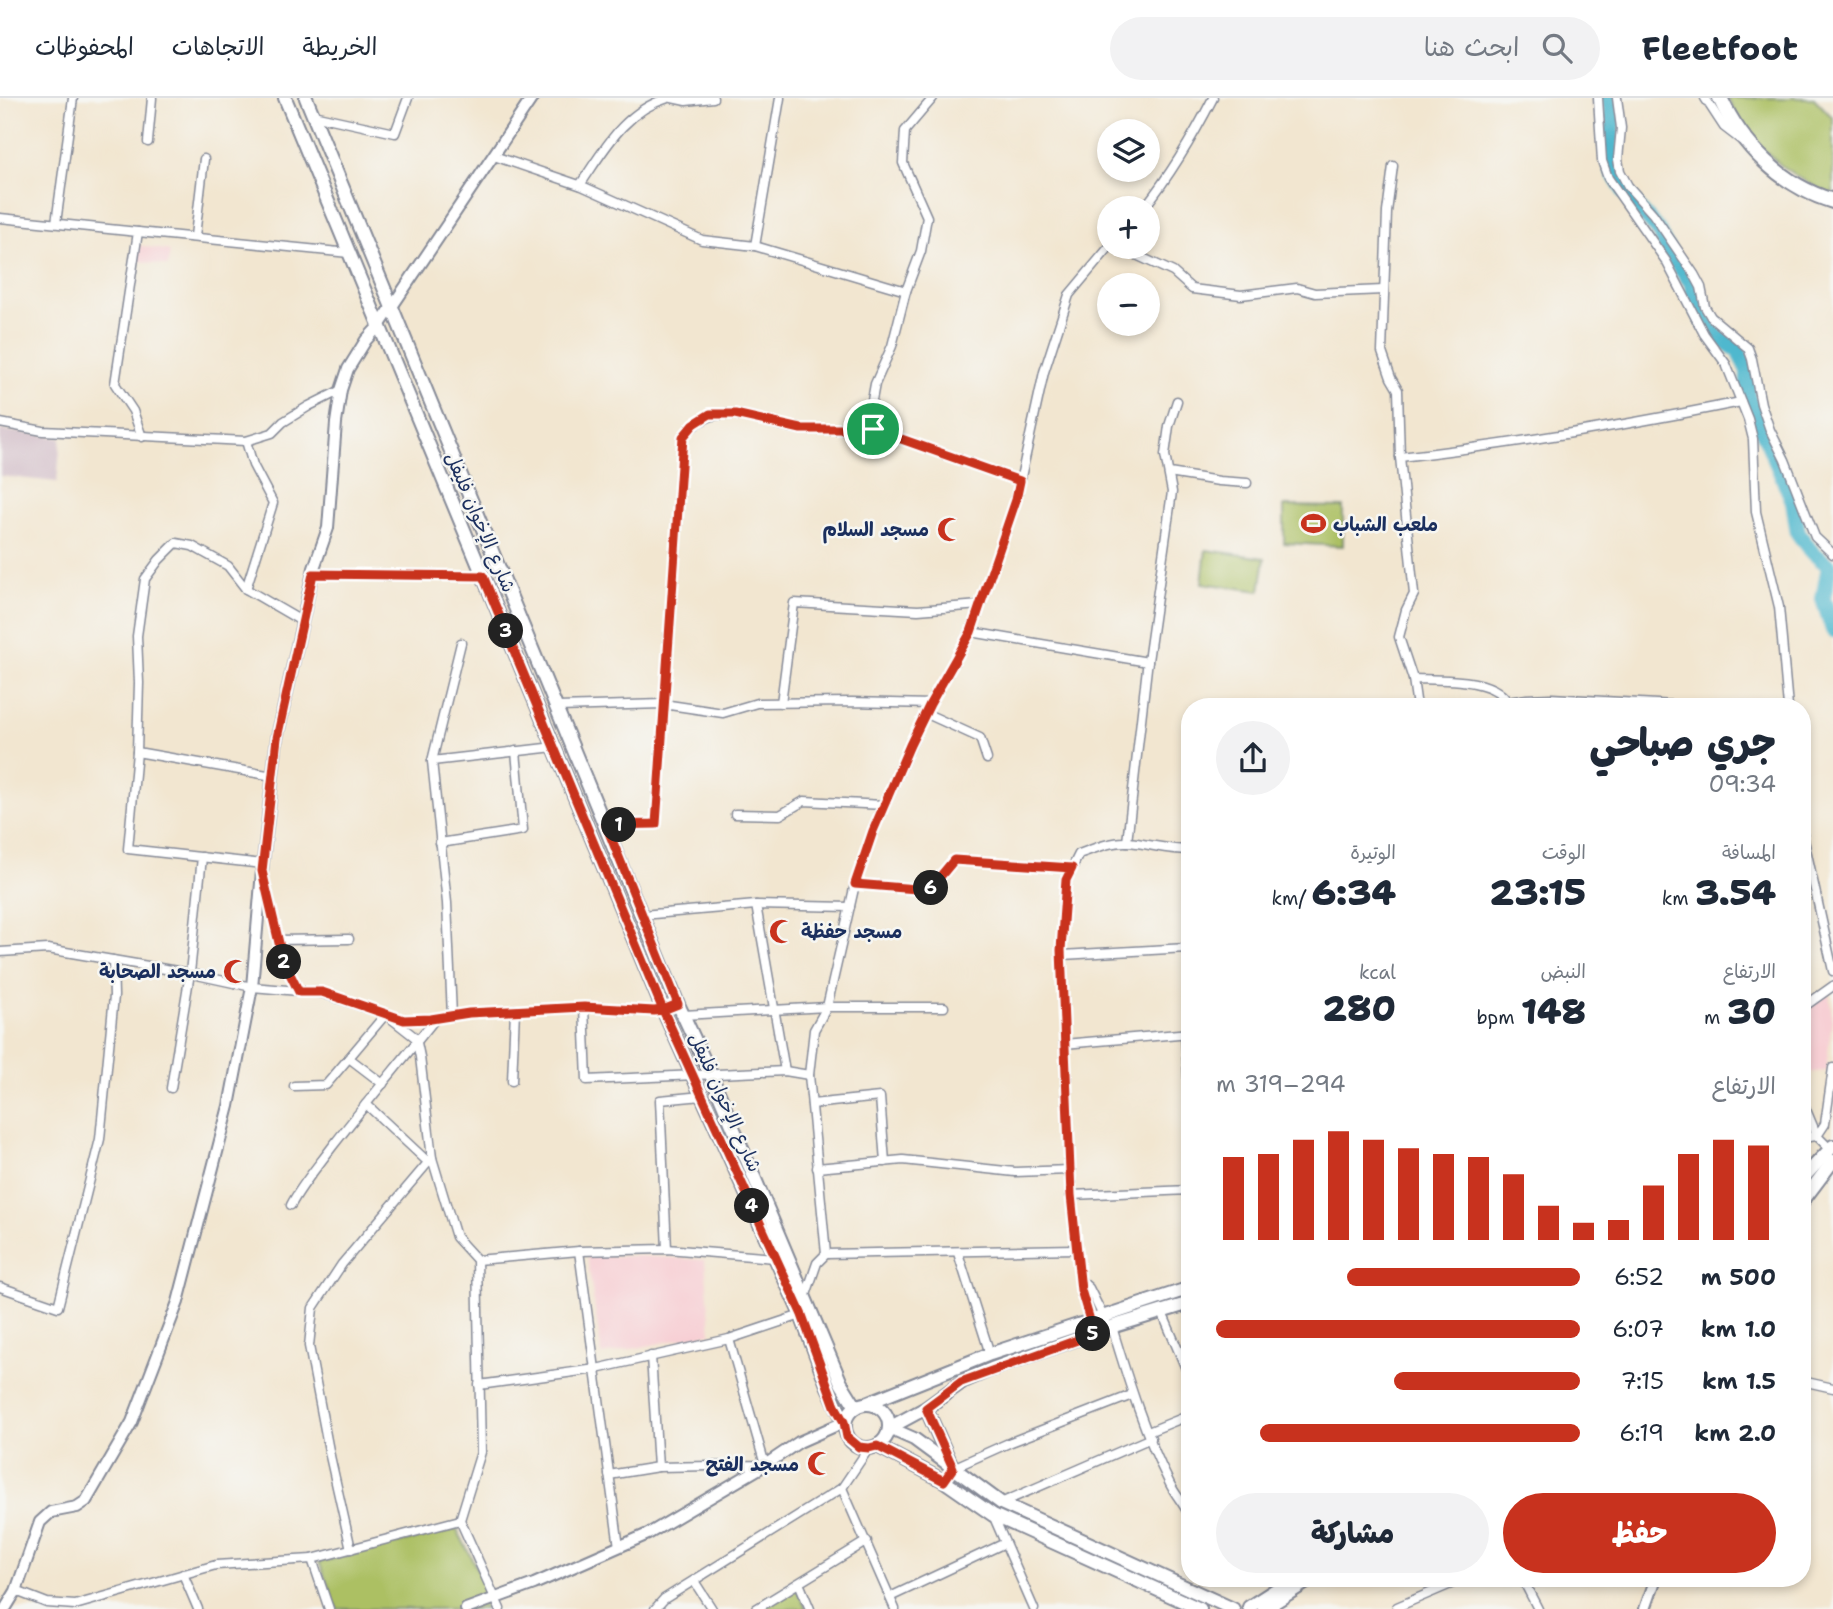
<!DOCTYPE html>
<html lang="ar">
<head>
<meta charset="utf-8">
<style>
  :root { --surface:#fff; --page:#f2f2f3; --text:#1f2937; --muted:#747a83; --line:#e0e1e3; --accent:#c8321e }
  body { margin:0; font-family:"Shantell Sans","Playpen Sans Arabic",sans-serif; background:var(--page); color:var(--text); direction:rtl; height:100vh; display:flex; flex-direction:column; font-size:26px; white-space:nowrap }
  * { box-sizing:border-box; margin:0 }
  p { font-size:23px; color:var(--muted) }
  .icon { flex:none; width:38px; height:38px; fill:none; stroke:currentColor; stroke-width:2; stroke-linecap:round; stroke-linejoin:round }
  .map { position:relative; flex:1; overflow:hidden; direction:ltr }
  .drawer { position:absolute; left:1181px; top:600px; width:630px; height:889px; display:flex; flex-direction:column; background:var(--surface); border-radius:28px; box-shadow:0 4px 10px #0003; direction:rtl }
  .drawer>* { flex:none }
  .controls { position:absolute; left:1097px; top:21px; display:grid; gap:14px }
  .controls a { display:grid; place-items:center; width:63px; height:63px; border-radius:50%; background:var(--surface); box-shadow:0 4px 10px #0003; font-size:35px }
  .pin { position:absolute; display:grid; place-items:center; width:60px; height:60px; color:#fff; margin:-30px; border:4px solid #fff; border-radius:50%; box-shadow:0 2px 7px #0007 }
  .km { position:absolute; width:35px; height:35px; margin:-18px; border-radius:50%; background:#222; color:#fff; font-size:19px; line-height:35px; text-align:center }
  .round { display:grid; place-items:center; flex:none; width:74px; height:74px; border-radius:37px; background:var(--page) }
  .summary { display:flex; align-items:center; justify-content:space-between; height:119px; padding:0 35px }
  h1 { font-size:38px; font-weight:800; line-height:52px }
  .figures { display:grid; grid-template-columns:repeat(3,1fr); gap:10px; height:119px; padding:7px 35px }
  .figures div { display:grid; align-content:center }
  .figures b { font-size:35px; font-weight:800 }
  .figures small { font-size:19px; font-weight:400 }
  .figures p { font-size:19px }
  .chart { height:196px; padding:14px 35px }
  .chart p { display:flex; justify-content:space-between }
  .chart svg { width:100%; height:126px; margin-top:7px; stroke:var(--accent); stroke-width:6 }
  .button { display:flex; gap:14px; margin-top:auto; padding:14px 35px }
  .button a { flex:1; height:80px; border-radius:42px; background:var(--accent); color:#fff; font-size:28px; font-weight:800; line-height:80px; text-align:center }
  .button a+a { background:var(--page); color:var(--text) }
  ul { padding:0 35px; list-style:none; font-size:23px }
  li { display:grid; grid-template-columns:112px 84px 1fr; align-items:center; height:52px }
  li i { height:18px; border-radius:9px; background:var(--accent) }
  header { display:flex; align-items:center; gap:42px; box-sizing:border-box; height:98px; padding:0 35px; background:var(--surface); border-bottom:2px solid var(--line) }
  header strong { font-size:33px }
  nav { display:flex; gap:38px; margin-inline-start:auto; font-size:24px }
  .search { width:490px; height:63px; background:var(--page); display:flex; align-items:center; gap:18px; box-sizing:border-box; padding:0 24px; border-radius:38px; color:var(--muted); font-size:26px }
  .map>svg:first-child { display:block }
</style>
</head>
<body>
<header>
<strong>Fleetfoot</strong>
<div class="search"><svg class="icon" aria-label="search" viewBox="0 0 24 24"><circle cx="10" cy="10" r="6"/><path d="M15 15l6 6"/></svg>ابحث هنا</div>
<nav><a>الخريطة</a><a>الاتجاهات</a><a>المحفوظات</a></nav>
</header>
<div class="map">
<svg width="1833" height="1511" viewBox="0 0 1833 1511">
  <rect width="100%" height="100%" fill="#f6f6f2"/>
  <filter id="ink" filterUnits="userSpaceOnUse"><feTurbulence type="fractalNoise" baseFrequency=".0143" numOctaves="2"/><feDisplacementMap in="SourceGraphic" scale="14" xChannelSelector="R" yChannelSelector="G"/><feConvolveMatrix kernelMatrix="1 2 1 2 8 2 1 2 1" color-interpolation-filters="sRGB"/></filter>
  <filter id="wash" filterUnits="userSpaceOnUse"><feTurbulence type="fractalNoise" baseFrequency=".00686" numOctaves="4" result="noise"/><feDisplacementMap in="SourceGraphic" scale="28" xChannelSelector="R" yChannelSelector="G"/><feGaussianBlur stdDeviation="1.57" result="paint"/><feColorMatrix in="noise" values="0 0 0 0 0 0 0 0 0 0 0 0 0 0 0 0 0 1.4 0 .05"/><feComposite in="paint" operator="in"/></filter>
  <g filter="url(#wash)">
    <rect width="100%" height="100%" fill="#f2e6d0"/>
    <g fill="#f7cfd4">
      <polygon points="137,147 170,153 168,168 135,162"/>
      <polygon points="1829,895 1832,920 1826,973 1803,975 1803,915"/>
      <polygon points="640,1158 705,1162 711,1235 602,1257 587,1159"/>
    </g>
    <polygon fill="#d2bdc8" points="0,332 61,340 57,384 0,378"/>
    <g fill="#acc064" stroke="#647861" stroke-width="2">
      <path d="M1727,0H1814L1833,20V97C1784,77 1751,47 1727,0Z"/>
      <polygon points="1284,408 1343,409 1343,448 1284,445"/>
      <polygon points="1206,452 1265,460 1260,493 1202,485"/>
      <polygon points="457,1431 485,1487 482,1502 485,1511 337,1511 319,1464"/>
      <polygon points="797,1491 806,1511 763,1511"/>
    </g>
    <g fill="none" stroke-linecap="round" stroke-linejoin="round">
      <polyline stroke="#50b8ce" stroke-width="16" points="1609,0 1613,26 1611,47 1612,73 1626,96 1657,131 1670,157 1691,184 1696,208 1704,223 1718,239 1738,252 1748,273 1747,297 1793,403 1798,435 1810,452 1829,468 1823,501 1833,532"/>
    </g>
  </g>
  <g filter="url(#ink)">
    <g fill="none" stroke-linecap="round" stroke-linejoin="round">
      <defs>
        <g id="street">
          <polyline points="672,0 686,3 713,0"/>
          <polyline points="933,0 905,33 903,65 927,119 921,153 906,193 892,248 875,286 870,313 873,331 1020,383"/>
          <polyline points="1598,0 1602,63 1608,80 1666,163 1704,236 1726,266 1748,321 1753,341 1756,414 1779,509 1788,609"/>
          <polyline points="1617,0 1621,30 1618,61 1620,73 1628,88 1653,116 1694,176 1701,189 1705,209 1711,219 1748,250 1752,261 1761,306 1770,332 1785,362 1815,439 1833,456"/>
          <polyline points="1705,0 1724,29 1741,42"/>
          <polyline points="313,17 395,35 408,0"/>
          <polyline points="148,44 152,0"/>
          <polyline points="494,58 582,88 702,142 755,148 906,193"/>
          <polyline points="1393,68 1387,114 1382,254 1391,280 1398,292 1400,359 1414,496 1406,512 1399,539 1413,581 1417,609"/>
          <path d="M580,87C604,52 624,13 668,0"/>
          <path d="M1144,110C1171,76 1193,39 1213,0"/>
          <polyline points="0,120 138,134 115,286 133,313 142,339"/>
          <polyline points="56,125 73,0"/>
          <polyline points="138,134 349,155"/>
          <polyline points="195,138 204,61"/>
          <polyline points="755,148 780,0"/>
          <polyline points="1119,149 1173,174 1192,191 1241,197 1297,190 1315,195 1383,192"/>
          <polyline points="0,325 43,333 246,343 272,335 283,324 309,308 341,292"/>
          <path d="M1400,359C1514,346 1627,327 1741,304"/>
          <polyline points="1169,375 1219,383 1247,385"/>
          <polyline points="313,476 483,478"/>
          <polyline points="246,491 273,405 253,367 246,343"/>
          <polyline points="971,534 1148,564"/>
          <path d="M1413,581C1439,582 1499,578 1509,608"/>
          <polyline points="1508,604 1527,601 1551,600 1692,608"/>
          <polyline points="781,605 794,505 918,512 980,507"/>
          <polyline points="558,609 663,606 723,615 757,605 852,604 930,606"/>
          <polyline points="925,615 980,640 987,661"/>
          <polyline points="137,654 139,585 137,538 145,481 159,462 176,445 192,448 228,468 246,491 303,524"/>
          <polyline points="432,663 554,649"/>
          <polyline points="735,716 780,717 804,703 884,707"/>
          <path d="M606,727L656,726L683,339C718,295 757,327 802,331C826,332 849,331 873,331"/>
          <polyline points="1802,733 1833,873"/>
          <polyline points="1127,744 1147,570 1172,394 1165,357 1169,328 1177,303"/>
          <polyline points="440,745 523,732 516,653"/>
          <polyline points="263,766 128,751 137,654 273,678"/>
          <polyline points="264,780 283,862 299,894"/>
          <polyline points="855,786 929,792 954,762 1072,770"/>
          <polyline points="642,817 756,807"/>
          <polyline points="278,842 349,841"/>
          <polyline points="0,854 48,851 183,874 252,889 322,895 404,922 431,921 469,915 584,909 654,913 663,912 678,906"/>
          <polyline points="1062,857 1187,850"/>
          <polyline points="584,909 587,982 785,973 809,977"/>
          <polyline points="1802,910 1833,888"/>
          <polyline points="683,917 827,909 944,909"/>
          <polyline points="452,918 447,805 432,663 461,545"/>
          <polyline points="393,922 416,940 420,959 432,1060 456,1139 477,1162 481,1354 460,1422 500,1511"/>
          <polyline points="1185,935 1190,1004"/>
          <polyline points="1064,946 1190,935"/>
          <polyline points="349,960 383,986"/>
          <polyline points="785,973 756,807 850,809"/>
          <polyline points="512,983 515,912"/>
          <polyline points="294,988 326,987 385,917"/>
          <polyline points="171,990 190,875 202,759"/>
          <polyline points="1802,1002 1817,1038 1830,1051"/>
          <polyline points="366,1006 428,1064"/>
          <polyline points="812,1006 880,999 885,1064"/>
          <polyline points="1802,1040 1817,1038 1825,1026 1833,970"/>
          <polyline points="817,1070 903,1062 1015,1074 1070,1072"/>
          <polyline points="1071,1097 1190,1092"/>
          <path d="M291,1107C302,1086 318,1068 332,1049C365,1006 401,964 435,921"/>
          <polyline points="667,1151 660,1002 702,998"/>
          <polyline points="579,1153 619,1449"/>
          <polyline points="958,1155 990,1256"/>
          <polyline points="826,1156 1076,1151"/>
          <polyline points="477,1162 579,1153 667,1151 775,1160"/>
          <polyline points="1081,1183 1089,1190 1105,1222"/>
          <polyline points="0,1189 58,1209 100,1041 114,898 113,862"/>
          <polyline points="806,1197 817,1165 826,1156 809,977 814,932 827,909 855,786 873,733 925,615 971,534 1016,402 1044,274 1069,197 1110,148"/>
          <polyline points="1161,1212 1190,1280"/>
          <path d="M1091,1225L1081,1192L1071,1097L1061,852L1066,782L1079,756C1095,750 1112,743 1128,744C1149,746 1169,752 1190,752"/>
          <path d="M1112,1229C1128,1282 1145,1337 1170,1386C1176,1398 1185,1407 1190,1419"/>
          <polyline points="651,1258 658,1369"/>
          <polyline points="1802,1283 1833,1290"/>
          <polyline points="479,1287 596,1271 729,1241 801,1217"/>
          <polyline points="1148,1334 1190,1317"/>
          <polyline points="869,1350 842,1390 895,1511"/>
          <polyline points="609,1377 658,1369 765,1367 729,1241"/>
          <polyline points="944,1383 953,1370 1011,1344 1132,1297"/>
          <polyline points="1001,1405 1151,1340"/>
          <polyline points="993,1417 1034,1511"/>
          <polyline points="351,1451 330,1358 309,1248 313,1210 342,1166 432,1060"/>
          <polyline points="312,1461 329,1511"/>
          <polyline points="183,1476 198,1511"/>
          <polyline points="1522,1480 1538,1511"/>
          <polyline points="694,1483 712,1511"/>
          <polyline points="799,1485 810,1511"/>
          <polyline points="16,1493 47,1505 75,1507 216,1467 312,1461 460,1422"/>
          <polyline points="890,1499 1005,1445"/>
          <polyline points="1397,1509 1465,1480"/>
          <polyline points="655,1511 664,1501 842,1390"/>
          <polyline points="756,1511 867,1443"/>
        </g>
        <g id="secondary">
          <polyline points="5,1511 16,1493 40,1424 51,1414 77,1409 86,1403 132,1324 178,1204 229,1008 252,889 262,773 277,640 314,470 328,430 336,325 341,292 348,271 366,242 379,228 532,0"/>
          <polyline points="466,1511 534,1486 648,1436 765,1367 799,1344 844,1324"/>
          <polyline points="1645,1511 1656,1480"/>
        </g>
        <g id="primary">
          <polyline points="285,0 663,912 801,1217 827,1287 844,1324"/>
          <polyline points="306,0 678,906 711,977 841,1285 856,1309"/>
          <polyline points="1802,1081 1833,1048"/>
          <polyline points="1802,1104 1833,1063"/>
          <circle cx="867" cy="1328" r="22"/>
          <polyline points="865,1306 990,1256 1190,1190"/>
          <polyline points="926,1310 951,1366"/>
          <polyline points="889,1330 914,1341 1001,1405 1233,1511"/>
          <polyline points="889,1330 926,1310 962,1284 992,1271 1108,1230 1190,1205"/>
          <polyline points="877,1348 944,1383 993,1417 1200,1511"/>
          <polyline points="1249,1509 1294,1480"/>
          <polyline points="1264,1511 1313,1480"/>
        </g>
        <path id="highway" d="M1720,0C1742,48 1782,88 1833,103"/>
      </defs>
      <use href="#street" stroke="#868a97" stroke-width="11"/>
      <use href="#secondary" stroke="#868a97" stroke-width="14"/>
      <use href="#primary" stroke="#868a97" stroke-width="16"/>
      <use href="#highway" stroke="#868a97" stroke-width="18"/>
      <use href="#street" stroke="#fff" stroke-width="8"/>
      <use href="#secondary" stroke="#fff" stroke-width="10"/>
      <use href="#primary" stroke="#fff" stroke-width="12"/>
      <use href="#highway" stroke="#fff" stroke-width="14"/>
    </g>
  </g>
  <g fill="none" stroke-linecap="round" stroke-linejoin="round" filter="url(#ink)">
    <defs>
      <polyline id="route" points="873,331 801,331 735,316 710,316 694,326 683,339 656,726 606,727 678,906 663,912 654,913 584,909 469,915 431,921 404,922 322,894 299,894 283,862 262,773 277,640 313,476 483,478 663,912 802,1217 835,1308 844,1324 847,1339 859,1349 869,1350 877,1348 944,1383 953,1370 926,1310 961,1284 1094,1236 1081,1192 1071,1097 1061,852 1066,782 1072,770 954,762 929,792 855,786 873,733 910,647 930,606 971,534 1016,402 1020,383 873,331"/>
    </defs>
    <use href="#route" stroke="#fff" stroke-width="14"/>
    <use href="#route" stroke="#c8321e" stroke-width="9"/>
  </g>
  <defs>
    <symbol id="stadium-bare" viewBox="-9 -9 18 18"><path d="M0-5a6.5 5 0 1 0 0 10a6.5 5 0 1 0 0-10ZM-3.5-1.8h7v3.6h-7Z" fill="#c8321e" stroke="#f6f6f2" stroke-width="2.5" paint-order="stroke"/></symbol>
    <symbol id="mosque-bare" viewBox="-9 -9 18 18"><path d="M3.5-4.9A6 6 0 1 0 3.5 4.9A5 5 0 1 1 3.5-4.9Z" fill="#c8321e" stroke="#f6f6f2" stroke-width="2.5" paint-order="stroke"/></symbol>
  </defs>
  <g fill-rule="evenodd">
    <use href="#stadium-bare" x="1296" y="408" width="35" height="35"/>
    <use href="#mosque-bare" x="932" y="414" width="35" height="35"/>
    <use href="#mosque-bare" x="764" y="816" width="35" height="35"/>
    <use href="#mosque-bare" x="218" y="856" width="35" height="35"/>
    <use href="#mosque-bare" x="802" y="1348" width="35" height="35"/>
  </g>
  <g text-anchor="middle" stroke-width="5" stroke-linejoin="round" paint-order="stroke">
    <g font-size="19" fill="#1b2f5e" stroke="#f6f6f2">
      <text transform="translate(481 424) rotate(67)" y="7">شارع الإخوان فليفل</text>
      <text transform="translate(726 1004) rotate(66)" y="7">شارع الإخوان فليفل</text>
    </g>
    <g font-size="19" font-weight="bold" fill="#1b2f5e" stroke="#f6f6f2" text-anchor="end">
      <text x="1333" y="433" text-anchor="start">ملعب الشباب</text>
      <text x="929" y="438">مسجد السلام</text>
      <text x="801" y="840" text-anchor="start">مسجد حفظة</text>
      <text x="216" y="880">مسجد الصحابة</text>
      <text x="799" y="1373">مسجد الفتح</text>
    </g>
  </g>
</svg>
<div class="controls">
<a><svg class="icon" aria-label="layers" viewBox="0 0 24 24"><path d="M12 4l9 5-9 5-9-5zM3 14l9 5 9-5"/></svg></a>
<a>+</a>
<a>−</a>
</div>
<div class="pin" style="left:873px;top:331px;background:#1e9e55"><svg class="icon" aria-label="arrive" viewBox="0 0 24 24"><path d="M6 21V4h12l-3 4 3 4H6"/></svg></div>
<b class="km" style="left:619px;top:727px">1</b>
<b class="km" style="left:284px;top:864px">2</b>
<b class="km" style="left:506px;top:533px">3</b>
<b class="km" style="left:752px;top:1108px">4</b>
<b class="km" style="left:1093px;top:1236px">5</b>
<b class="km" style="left:931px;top:790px">6</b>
<section class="drawer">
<div class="summary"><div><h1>جري صباحي</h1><p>09:34</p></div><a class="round"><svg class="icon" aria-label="share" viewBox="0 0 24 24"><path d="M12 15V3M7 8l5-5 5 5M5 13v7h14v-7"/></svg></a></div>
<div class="figures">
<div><p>المسافة</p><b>3.54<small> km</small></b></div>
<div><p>الوقت</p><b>23:15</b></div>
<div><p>الوتيرة</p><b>6:34<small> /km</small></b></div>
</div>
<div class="figures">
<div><p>الارتفاع</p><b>30<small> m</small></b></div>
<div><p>النبض</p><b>148<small> bpm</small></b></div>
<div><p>kcal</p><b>280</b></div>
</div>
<div class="chart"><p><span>الارتفاع</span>294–319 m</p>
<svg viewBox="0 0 160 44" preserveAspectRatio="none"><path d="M5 44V15M15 44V14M25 44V9M35 44V6M45 44V9M55 44V12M65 44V14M75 44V15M85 44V21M95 44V32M105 44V38M115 44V37M125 44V25M135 44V14M145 44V9M155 44V11"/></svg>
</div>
<ul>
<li><b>500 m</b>6:52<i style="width:64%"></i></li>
<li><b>1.0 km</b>6:07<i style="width:100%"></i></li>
<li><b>1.5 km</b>7:15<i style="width:51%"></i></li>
<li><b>2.0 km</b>6:19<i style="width:88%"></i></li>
</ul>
<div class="button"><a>حفظ</a><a>مشاركة</a></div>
</section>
</div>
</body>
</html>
